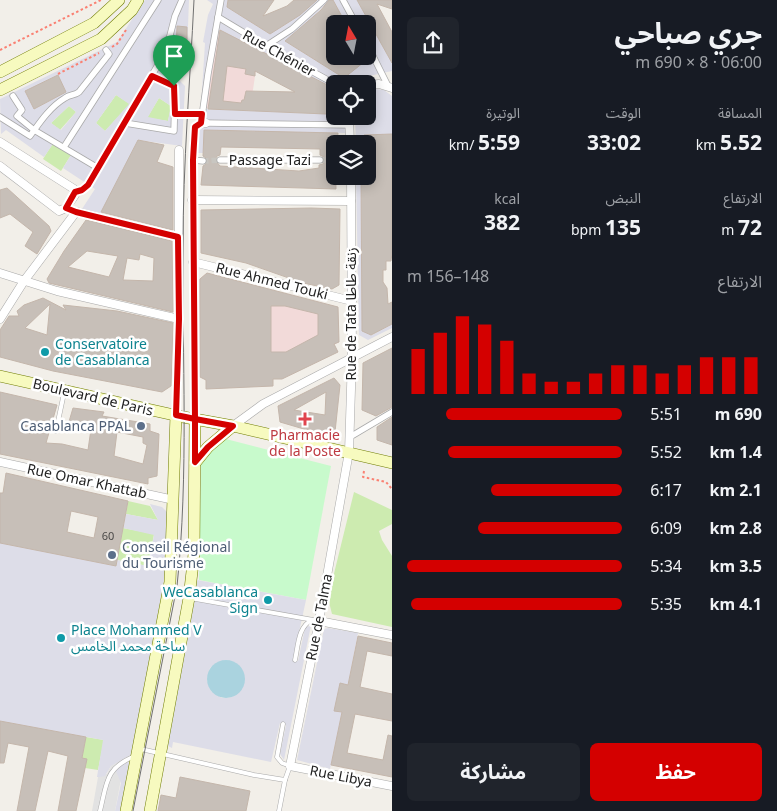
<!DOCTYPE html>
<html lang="ar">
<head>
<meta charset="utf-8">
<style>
  :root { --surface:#171b24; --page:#20242c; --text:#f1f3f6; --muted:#9ea1a6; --accent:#d40000 }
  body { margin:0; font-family:"Noto Sans","Noto Sans Arabic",sans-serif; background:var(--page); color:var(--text); direction:rtl; height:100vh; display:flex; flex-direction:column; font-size:19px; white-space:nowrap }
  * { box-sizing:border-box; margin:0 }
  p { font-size:16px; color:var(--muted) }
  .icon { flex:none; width:28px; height:28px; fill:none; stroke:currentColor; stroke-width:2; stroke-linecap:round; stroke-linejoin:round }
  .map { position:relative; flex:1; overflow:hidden; direction:ltr }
  .drawer { display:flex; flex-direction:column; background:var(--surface); width:385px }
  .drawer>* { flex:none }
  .needle { width:32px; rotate:350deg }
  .tools { position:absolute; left:326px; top:15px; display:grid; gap:10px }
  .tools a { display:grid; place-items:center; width:50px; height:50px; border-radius:8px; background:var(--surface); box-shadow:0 2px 12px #0003; font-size:25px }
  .pin { position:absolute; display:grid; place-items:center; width:42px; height:42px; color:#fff; margin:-51px -21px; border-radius:50% 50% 50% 0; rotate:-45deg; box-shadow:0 0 5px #0007 }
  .pin .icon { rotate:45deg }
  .round { display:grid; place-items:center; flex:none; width:52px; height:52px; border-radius:8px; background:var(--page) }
  .overview { display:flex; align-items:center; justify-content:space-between; height:85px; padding:0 15px }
  h1 { font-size:28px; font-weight:700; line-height:38px }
  .metrics { display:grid; grid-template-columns:repeat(3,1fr); gap:8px; height:85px; padding:5px 15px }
  .metrics div { display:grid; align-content:center }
  .metrics b { font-size:21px; font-weight:700 }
  .metrics small { font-size:14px; font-weight:400 }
  .metrics p { font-size:14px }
  .chart { height:140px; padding:10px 15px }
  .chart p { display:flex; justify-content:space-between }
  .chart svg { width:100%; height:90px; margin-top:5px; stroke:var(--accent); stroke-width:6 }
  .cta { display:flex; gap:10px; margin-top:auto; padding:10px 15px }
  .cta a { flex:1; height:58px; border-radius:8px; background:var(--accent); color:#fff; font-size:20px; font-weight:700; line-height:58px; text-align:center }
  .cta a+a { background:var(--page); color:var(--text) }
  ul { padding:0 15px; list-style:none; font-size:16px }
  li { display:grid; grid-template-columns:80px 60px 1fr; align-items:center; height:38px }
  li i { height:12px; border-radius:6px; background:var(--accent) }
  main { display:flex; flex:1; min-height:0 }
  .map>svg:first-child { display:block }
</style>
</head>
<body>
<main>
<section class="drawer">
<div class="overview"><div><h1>جري صباحي</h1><p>06:00 · 8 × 690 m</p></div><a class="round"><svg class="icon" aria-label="share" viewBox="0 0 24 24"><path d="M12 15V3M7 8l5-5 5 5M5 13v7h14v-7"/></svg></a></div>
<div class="metrics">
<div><p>المسافة</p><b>5.52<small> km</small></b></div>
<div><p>الوقت</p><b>33:02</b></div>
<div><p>الوتيرة</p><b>5:59<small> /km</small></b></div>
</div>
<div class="metrics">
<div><p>الارتفاع</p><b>72<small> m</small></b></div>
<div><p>النبض</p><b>135<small> bpm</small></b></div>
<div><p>kcal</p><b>382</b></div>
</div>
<div class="chart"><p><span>الارتفاع</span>148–156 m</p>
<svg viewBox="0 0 160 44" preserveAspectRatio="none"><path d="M5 44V22M15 44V14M25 44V6M35 44V10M45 44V18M55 44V34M65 44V38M75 44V38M85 44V34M95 44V30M105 44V30M115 44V34M125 44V30M135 44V26M145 44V26M155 44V26"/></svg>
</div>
<ul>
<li><b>690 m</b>5:51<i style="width:82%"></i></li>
<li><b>1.4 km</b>5:52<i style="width:81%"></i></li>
<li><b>2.1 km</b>6:17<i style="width:61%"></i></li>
<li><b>2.8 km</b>6:09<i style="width:67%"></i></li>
<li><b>3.5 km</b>5:34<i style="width:100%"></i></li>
<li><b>4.1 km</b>5:35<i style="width:98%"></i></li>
</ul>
<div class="cta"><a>حفظ</a><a>مشاركة</a></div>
</section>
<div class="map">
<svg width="392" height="811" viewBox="0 0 392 811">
  <rect width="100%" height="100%" fill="#f2efe9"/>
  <g fill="#f2dad9">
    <polygon points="218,29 259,49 250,110 206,108"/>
    <polygon points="207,273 338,307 339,342 334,345 338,352 282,379 273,379 273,386 206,389 206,380 199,376 198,280"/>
  </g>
  <g fill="#cdebb0">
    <polygon points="116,95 130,104 105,131 96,123"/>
    <polygon points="159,98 171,106 168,121 147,118"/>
    <polygon points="69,106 76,112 60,130 51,123"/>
    <polygon points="53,143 71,155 61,171 43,159"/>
    <polygon points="354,492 392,510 392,524 379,531 382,540 392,556 392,627 332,614 328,598"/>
    <polygon points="128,501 150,506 158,520 126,514"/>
    <polygon points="123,528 154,534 148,566 117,560"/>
    <polygon points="86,737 104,740 98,770 85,768 82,758"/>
  </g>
  <polygon fill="#c8facc" points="222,438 331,466 306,600 199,580 201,462"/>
  <polygon fill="#e2e2e2" points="123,759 124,763 115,811 92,811 98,777 107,774 111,766"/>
  <g fill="#dddde8" fill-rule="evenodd">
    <path d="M145,0H189L187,52L172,73L185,86L182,146L138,140L100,216L82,209L95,189L63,168L71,155L53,144L44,157L6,130L1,134L0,99L117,42ZM58,75L66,92L34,109L25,91ZM116,95L129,104L105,131L96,123ZM159,98L171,106L168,121L148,117ZM69,106L76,112L61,130L51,123Z"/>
    <polygon points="207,0 228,0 227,7 270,34 292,20 315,0 330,0 314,16 285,41 344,78 366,60 364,56 368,56 368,24 346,24 333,0 357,0 392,63 392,71 369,76 356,84 335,84 335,89 218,29 206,109 325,114 335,91 335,116 344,116 345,133 204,130 203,153 195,153 200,121 205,43 203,42 208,15 213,4"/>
    <polygon points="375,89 384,90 392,96 392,134 364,135 361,140 361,144 356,144 355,116 368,116 368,90"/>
    <polygon points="356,176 361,176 362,330 372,335 392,324 392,328 368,340 359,335"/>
    <polygon points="150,504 162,507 167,512 165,575 132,754 111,766 105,776 100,777 97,777 103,740 0,721 0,543 116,566 117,560 148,566 154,535 123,528 126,514 158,520"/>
    <path d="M197,580L306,600L293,660L298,661L305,628L311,625L284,760L280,754L286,725L280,723L271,762L173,742L172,748L166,745ZM226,660L238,665L234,696L228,698H222L211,691L207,680L210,668L215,664Z"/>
    <polygon points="328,628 358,633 348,685 340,683 335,711 342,712 330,769 297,760 324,629"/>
    <polygon points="128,762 130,764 120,811 115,811 121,783 116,771 118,767"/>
  </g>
  <circle fill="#aad3df" cx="226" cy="679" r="19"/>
  <g fill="#c7bfb8" stroke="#c4b6ab" fill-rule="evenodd">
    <polygon points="228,0 274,0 263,16 287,6 294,0 317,0 300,15 270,34 227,7"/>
    <polygon points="329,0 333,0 346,24 335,24 335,56 368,56 369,58 344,78 285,41 321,10"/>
    <polygon points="357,0 392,0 392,9 377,4 392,32 392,63"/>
    <polygon points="177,26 187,27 187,51 176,50"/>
    <path d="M220,30L335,89L326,114L208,109ZM227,66L246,69L245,74L255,76V71L295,92L246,91L244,100H242L241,103L223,101Z"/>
    <polygon points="58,75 66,92 34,109 25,91"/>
    <path d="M204,130L338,133L337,144H335L336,189L201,185L203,166L206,164L208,161L206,158L203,156ZM221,147L320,149V155L324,157L325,160L323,164L319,165V168L299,171L220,166L215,160L217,156L220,155Z"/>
    <polygon points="392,134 392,253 391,261 386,261 386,270 383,270 383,282 387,288 388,304 392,302 392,324 371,335 362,331 361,176 368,176 368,144 359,144 364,135"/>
    <polygon points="138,140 164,145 157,162 173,167 173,230 101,212"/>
    <polygon points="7,188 49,226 51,231 37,254 25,246 33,232 10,214 0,218 0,190"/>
    <polygon points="311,208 340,209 339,285 332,289 303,283 246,263 201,253 201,210"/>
    <path d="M86,220L172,241L173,312L49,283L47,279L64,251ZM87,251L118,256L109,277L68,267ZM140,254L154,258L153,281L123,280L127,258L139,260Z"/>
    <path d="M207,273L338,307L339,342L334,344L338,352L282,379H273V386L206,389V380L200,377V279ZM271,306H285L318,314V335L286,352H271Z"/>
    <path d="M43,298L66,310L63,305L117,311L173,323L171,386L162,392L53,371L0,357V330L9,316H19L17,311L24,305ZM50,304L47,335L25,328Z"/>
    <polygon points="392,348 392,407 376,416 362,410 363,363"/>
    <path d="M334,378L340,385L335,432L331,437L280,422L278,406ZM326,392L325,415L294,410Z"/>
    <path d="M0,392L57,405L46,443L62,444L88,450L91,429L68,425L73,408L104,412L102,416L150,424V431L159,434L157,476L148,478V484L0,454ZM117,432L143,437V443L147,445L143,464L114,456Z"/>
    <polygon points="392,417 392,445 377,440 377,427"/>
    <path d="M6,473L128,501L116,566L0,543V493H3ZM71,511L98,517L94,538L67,532Z"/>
    <polygon points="358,636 392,643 392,656 367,651 360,687 392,694 392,721 355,714 347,753 383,760 388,735 392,736 392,777 331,765 342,712 334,711 340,683 348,685"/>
    <polygon points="0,721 86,737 82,758 87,759 76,811 58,811 68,756 48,751 35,811 17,811 29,747 8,743 4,763 0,763"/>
    <polygon points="180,777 250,791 246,811 158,811 161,795 176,798"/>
  </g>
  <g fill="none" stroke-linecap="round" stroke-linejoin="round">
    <g stroke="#c8c6c1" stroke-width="5.5" stroke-dasharray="5.5 3" stroke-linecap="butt">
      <polyline points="320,160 335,160"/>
      <polyline points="203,161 220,160"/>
    </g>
    <defs>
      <g id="service">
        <polyline points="56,431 64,393"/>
        <polyline points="190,598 319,621"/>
        <path d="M295,660C298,647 298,626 312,620"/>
        <polyline points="141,749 254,775 285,780"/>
        <path d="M100,811C107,783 105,768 135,756"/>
        <polyline points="279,811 285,780 290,766 282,763 277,757 283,724"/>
      </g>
      <g id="pedestrian">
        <polyline points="343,0 356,24"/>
        <polyline points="218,17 266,46 335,84"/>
        <polyline points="266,46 292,29 324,0"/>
        <polyline points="368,46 388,86"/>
        <polyline points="13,96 22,110 17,116 34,130 98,168"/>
        <polyline points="175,114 202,114"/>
        <path d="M0,117L30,136C40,122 50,107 65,98C70,94 74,96 79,92L109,54L106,50"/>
        <polyline points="125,123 174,131 175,86 153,76"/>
        <polyline points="201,123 208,74 221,0"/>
        <polyline points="206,123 350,125"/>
        <polyline points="64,147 158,0"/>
        <polyline points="193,160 203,161"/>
        <polyline points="220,160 320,160"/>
        <polyline points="75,192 82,190 88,185 166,51 175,16 182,0"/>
        <polyline points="350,437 392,412"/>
      </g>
      <g id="minor">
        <polyline points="368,85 379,84 392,88"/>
        <polyline points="349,116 350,144"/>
        <polyline points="0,142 74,189 75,195 66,208 59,211 0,166"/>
        <polyline points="351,176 352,357 349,452 319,621 290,766 392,786"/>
        <polyline points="192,200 351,201"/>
        <polyline points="74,211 178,237"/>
        <polyline points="193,262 352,301"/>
        <polyline points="0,273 57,291 179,319"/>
        <polyline points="0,319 24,281 76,212"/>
        <polyline points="176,415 179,319 179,150"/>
        <polyline points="195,419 193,160 195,127 199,124 206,123"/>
        <polyline points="233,426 263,404 392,337"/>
        <polyline points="0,462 174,500"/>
        <polyline points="319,621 392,635"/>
      </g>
      <g id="secondary">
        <polyline points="0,72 94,23 119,0"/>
        <polyline points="0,90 101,39 132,10 138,0"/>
        <polyline points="0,376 183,417 233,426 392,463"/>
        <polyline points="195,463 208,447 233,426"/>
        <polyline points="126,811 170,582 176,415"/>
        <polyline points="150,811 189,598 194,554 195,419"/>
      </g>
    </defs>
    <use href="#service" stroke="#a9a9a9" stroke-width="5"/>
    <use href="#pedestrian" stroke="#a9a9a9" stroke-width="7"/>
    <use href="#minor" stroke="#a9a9a9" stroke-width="9"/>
    <use href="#secondary" stroke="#707d05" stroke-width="12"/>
    <g stroke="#fa8072" stroke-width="2" stroke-dasharray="2.5 2.5" stroke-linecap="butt">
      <polyline points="112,47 117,44 126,30"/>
      <polyline points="0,50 101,0"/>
      <polyline points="58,74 99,53"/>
      <polyline points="364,471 363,477 386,482 392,489"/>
    </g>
    <use href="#service" stroke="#fff" stroke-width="4"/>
    <use href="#pedestrian" stroke="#fff" stroke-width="5.5"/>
    <use href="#minor" stroke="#fff" stroke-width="8"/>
    <use href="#secondary" stroke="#f7fabf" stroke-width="11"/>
    <path stroke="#707070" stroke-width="1" d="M133,811L177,586C189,473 182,359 183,246C183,164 190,82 194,0"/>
  </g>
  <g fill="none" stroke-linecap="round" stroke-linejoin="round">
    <defs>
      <polyline id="route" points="174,86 175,114 202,114 201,123 195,127 193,160 195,419 233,426 208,447 195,462 195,419 176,415 179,319 178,237 76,212 66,208 75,192 82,190 88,185 152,76 174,86"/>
    </defs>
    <use href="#route" stroke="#fff" stroke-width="10"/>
    <use href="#route" stroke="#d40000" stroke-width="6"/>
  </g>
  <g fill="#0f9aa8" stroke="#fff" stroke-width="2">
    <circle cx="45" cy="352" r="5"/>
    <circle cx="268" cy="600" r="5"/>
    <circle cx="61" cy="638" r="5"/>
  </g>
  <path fill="#e0444e" stroke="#fff" stroke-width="2" d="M302.5 411.5h5v5h5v5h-5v5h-5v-5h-5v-5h5z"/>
  <g fill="#5c6f8a" stroke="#fff" stroke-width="2">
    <circle cx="141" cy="426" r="5"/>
    <circle cx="112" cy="555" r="5"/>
  </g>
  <g text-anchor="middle" stroke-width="5" stroke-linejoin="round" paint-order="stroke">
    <g font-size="11" fill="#4b4948">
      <text x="108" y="540">60</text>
    </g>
    <g font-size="14" fill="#222" stroke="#fff">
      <text transform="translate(279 53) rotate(29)" y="5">Rue Chénier</text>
      <text x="270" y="165">Passage Tazi</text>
      <text transform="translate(272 281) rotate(14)" y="5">Rue Ahmed Touki</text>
      <text transform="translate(351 314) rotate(-90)" y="5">Rue de Tata زنقة طاطا</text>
      <text transform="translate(93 397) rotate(13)" y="5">Boulevard de Paris</text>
      <text transform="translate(87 481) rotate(12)" y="5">Rue Omar Khattab</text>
      <text transform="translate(319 617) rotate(-79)" y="5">Rue de Talma</text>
      <text transform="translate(341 776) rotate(11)" y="5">Rue Libya</text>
    </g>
    <g font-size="14" fill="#0d838f" stroke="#fff" text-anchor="start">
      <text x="55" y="349">Conservatoire<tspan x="55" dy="16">de Casablanca</tspan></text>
      <text x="258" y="597" text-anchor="end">WeCasablanca<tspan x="258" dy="16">Sign</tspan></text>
      <text x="71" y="635">Place Mohammed V<tspan x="71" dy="16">ساحة محمد الخامس</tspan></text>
    </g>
    <g font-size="14" fill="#4e5e75" stroke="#fff" text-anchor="end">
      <text x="131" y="431">Casablanca PPAL</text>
      <text x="122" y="552" text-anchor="start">Conseil Régional<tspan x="122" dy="16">du Tourisme</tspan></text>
    </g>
    <g font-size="14" fill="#be3a42" stroke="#fff">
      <text x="305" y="440">Pharmacie<tspan x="305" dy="16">de la Poste</tspan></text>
    </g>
  </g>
</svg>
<div class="tools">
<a><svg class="needle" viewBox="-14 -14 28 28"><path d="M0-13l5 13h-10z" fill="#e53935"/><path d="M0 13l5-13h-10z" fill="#9ea1a6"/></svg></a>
<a><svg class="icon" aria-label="locate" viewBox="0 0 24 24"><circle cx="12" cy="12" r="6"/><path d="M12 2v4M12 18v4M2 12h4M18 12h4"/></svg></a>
<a><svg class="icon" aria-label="layers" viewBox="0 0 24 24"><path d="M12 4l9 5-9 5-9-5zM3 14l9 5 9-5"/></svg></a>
</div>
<div class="pin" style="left:174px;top:86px;background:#1e9e55"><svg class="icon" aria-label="arrive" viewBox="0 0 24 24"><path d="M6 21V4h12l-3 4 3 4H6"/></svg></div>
</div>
</main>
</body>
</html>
